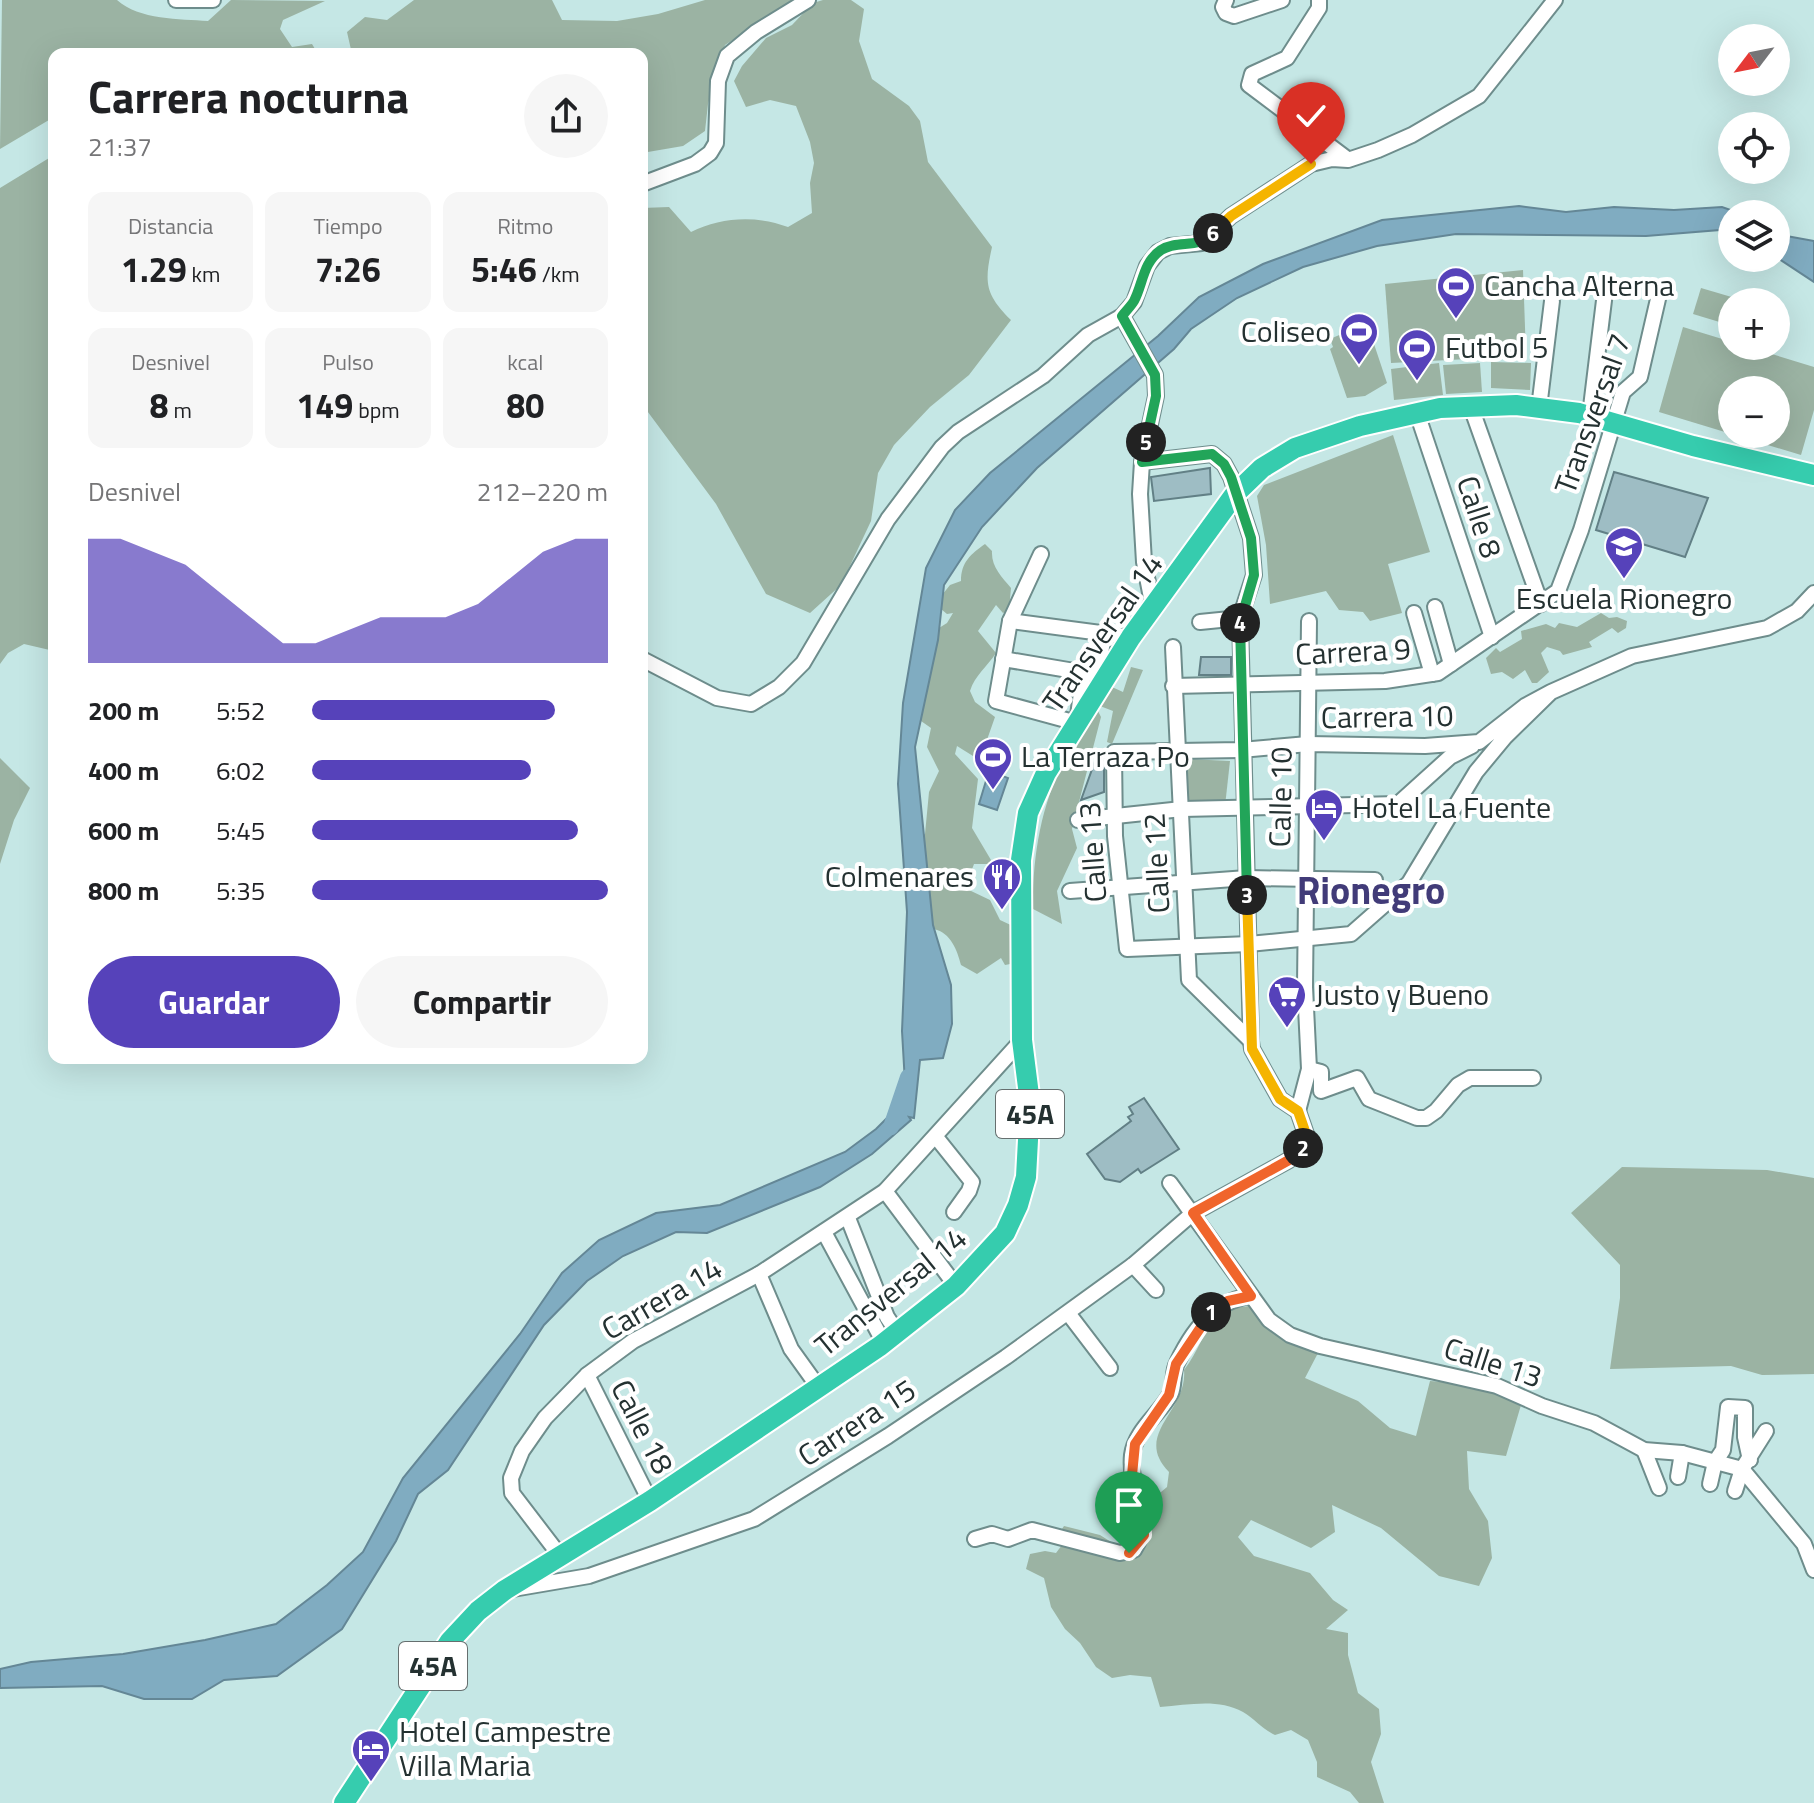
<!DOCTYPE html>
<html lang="es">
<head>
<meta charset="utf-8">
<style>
  :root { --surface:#fff; --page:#f6f6f6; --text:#202124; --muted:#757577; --accent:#5642ba }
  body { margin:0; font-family:"Titillium Web",sans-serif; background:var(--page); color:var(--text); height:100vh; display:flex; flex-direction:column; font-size:30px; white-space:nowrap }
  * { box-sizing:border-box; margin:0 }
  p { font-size:26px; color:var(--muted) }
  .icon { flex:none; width:44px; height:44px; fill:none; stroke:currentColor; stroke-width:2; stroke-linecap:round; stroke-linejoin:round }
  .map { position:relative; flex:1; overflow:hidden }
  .drawer { position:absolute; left:48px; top:48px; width:600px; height:1016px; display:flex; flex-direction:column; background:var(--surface); border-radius:16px; box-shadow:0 8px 32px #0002 }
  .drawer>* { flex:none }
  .needle { width:52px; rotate:238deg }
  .controls { position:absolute; left:1718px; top:24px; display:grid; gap:16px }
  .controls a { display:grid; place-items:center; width:72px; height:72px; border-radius:50%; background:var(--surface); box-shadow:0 8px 32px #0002; font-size:40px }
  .pin { position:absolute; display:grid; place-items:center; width:68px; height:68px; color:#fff; margin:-82px -34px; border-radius:50% 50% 50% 0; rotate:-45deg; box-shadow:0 0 8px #0007 }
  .pin .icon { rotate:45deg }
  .km { position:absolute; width:40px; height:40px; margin:-20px; border-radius:50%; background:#222; color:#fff; font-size:22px; line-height:40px; text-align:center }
  .round { display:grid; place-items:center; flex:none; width:84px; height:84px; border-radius:42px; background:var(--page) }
  .head { display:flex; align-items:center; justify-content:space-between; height:136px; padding:0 40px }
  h1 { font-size:44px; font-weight:700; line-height:60px }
  .stats { display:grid; grid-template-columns:repeat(3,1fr); gap:12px; height:136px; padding:8px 40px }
  .stats div { display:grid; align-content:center; border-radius:16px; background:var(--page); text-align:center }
  .stats b { font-size:34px; font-weight:700 }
  .stats small { font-size:22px; font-weight:400 }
  .stats p { font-size:22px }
  .chart { height:224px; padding:16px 40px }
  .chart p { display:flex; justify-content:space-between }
  .chart svg { width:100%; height:144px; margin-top:8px; fill:var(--accent); opacity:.7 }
  .button { display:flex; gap:16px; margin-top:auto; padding:16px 40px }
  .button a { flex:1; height:92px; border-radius:48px; background:var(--accent); color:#fff; font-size:32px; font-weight:700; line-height:92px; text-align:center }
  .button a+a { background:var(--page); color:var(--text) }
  ul { padding:0 40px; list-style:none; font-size:26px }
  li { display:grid; grid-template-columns:128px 96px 1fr; align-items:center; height:60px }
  li i { height:20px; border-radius:10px; background:var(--accent) }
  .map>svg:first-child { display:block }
</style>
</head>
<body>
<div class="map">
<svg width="1814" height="1803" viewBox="0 0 1814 1803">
  <rect width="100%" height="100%" fill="#c5e7e5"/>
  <g fill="#9bb3a3" fill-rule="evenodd">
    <path d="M2,0H117C139,20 180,19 208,21L231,0L325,1L283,20L280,29L292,47L312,44L318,54H54V117L0,149Z"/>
    <polygon points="414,0 552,0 562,20 617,21 658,14 705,0 793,0 725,45 708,104 705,131 683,146 642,153 642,54 352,54 347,32 365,17 387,20"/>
    <path d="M823,0H851L864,9L859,41L872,79L909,106L920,121L928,162L992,247C984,283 985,294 1011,320L969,375L930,407L894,445L878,473L871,521L841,585L810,613L766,594L716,504L642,404V243L645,245L642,208L669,207L691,232C721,217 756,215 788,227L812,213L810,183L814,163L810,142L796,106L770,100L746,107L734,81L742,66L766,38L792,25L813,3Z"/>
    <polygon points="54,155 54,651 24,644 8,653 0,664 0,188"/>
    <polygon points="1523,270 1526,356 1391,363 1385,284"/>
    <polygon points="1701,288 1735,298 1726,324 1693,314"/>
    <polygon points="1367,323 1387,383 1365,396 1347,398 1330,349 1333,347 1330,339"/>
    <path d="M1683,327L1732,342V346H1746L1814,367V410L1801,455L1659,412ZM1732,390H1776V434H1732Z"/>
    <polygon points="1491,362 1531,363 1530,390 1491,388"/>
    <polygon points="1439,363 1443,395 1394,400 1391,369"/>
    <polygon points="1480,363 1482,392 1446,394 1443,365"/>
    <polygon points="1393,435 1430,552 1388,564 1402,613 1370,621 1363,612 1339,610 1326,591 1270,604 1266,545 1257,496 1264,485"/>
    <path d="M985,544L992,551C991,567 1002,577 1011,588L1009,610L1003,613L996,605L978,631L996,653C987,667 975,675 970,691L975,702L995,717L982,754L973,756L957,746L955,754L978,779L972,828L991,860L989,864H974L968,880L969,890L990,900L1000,920L1015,927L1020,962L1005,965L1001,958L977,974L961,965C957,950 951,933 934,929C922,908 932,881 925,858L917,856V838L925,834L929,792L939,771L927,747L931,728L921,721L915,710L939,628L947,623L953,613L947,614L941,609L938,600L950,585L961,581C961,562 971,554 985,544Z"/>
    <polygon points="1601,613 1609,618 1617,617 1627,621 1626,628 1618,633 1612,628 1589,642 1592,647 1563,655 1560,651 1547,647 1541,653 1549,672 1537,683 1532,683 1525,670 1513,679 1502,672 1491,674 1486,658 1496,648 1500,652 1522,639 1521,631 1546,624 1555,628 1559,623 1577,627"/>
    <polygon points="1131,667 1143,670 1112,744 1107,742 1113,711 1100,706 1099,695 1112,687 1123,692"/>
    <path d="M1098,711L1101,717L1072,829L1077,848L1057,891L1062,924L1033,909C1032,837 1049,766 1098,711Z"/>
    <polygon points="0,758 30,788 14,820 0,864"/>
    <polygon points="1188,759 1230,761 1225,806 1188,810"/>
    <polygon points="1622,1167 1767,1170 1814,1178 1814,1374 1762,1375 1731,1366 1610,1369 1620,1298 1620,1265 1571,1213"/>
    <path d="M1249,1306C1267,1332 1289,1343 1318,1353L1305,1378L1358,1401L1390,1428L1416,1436L1430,1381L1471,1384L1521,1405L1506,1456L1467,1451L1469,1489L1488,1521L1492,1558L1479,1586L1439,1576L1381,1528L1332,1505L1335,1532L1311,1548L1251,1520L1238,1537L1254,1556L1310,1573L1333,1600L1348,1610L1326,1629L1348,1633V1655L1358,1693L1379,1709L1381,1734L1371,1762L1384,1803H1359L1350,1792L1317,1777V1762L1308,1740L1291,1730L1275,1735C1262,1729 1255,1719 1243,1712C1218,1698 1188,1705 1160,1707L1151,1677L1130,1675L1112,1678L1096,1667L1080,1643L1065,1629L1051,1607L1044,1578L1026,1569L1030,1554L1045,1551L1056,1553L1062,1545L1060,1532L1064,1526L1100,1535L1127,1552L1140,1553C1153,1536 1155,1518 1155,1497L1167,1487L1169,1472C1132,1434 1188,1411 1184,1370C1199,1351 1204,1329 1220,1310Z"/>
  </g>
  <g fill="#80acc1" stroke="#648796" stroke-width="2">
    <polygon points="1519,206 1566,212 1614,207 1674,210 1722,207 1742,214 1732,214 1732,229 1646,236 1456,234 1377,246 1303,267 1237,298 1191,329 1174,349 1037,468 982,527 944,585 938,640 915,747 933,925 951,985 952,1024 943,1058 920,1060 914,1118 909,1117 911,1120 872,1154 820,1187 707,1233 676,1232 623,1256 587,1281 544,1325 448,1470 418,1494 396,1541 342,1629 277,1676 224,1680 192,1699 144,1699 102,1686 0,1688 0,1669 31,1662 123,1654 205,1640 276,1624 327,1585 363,1552 403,1478 520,1334 562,1273 599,1240 656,1213 720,1205 845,1152 876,1129 900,1105 905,1083 902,1031 907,912 898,784 903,703 926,568 955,510 990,473 1158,336 1199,297 1263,264 1382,220"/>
    <polygon points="1776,231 1781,235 1814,241 1814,282 1776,257"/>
    <polygon points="989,771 1008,778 997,810 979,804"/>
  </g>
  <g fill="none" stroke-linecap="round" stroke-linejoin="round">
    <polyline stroke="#80acc1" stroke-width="16" points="891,1127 908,1077"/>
  </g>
  <g fill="#9ebdc4" stroke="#628086" stroke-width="2">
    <polygon points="1210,468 1211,494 1154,501 1151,477"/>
    <polygon points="1614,472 1708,498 1685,557 1596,530"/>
    <polygon points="1201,657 1231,657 1231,675 1199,675"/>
    <polygon points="1095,761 1104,761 1104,792 1081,800"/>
    <polygon points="1144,1098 1179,1149 1141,1173 1138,1169 1120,1182 1105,1179 1087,1154 1131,1121 1128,1117 1133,1114 1129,1107"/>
  </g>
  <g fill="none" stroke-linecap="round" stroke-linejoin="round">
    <defs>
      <g id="minor">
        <polyline points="176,0 213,0"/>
        <polyline points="1226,0 1223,7 1226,13 1234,16 1282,0"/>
        <polyline points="1319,0 1319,8 1287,58 1252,74 1249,85 1346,158"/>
        <polyline points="642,184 695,164 710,153 716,143 718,81 727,56 756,32 808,0"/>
        <polyline points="1122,316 1155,375 1156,396 1142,462 1140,494 1144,562 1153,608"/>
        <polyline points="1471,407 1541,604"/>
        <polyline points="1539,408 1552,301"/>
        <polyline points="1417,413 1492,637"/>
        <polyline points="1590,415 1606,284"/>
        <polyline points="1142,462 1212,454 1224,464 1231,477 1251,538 1254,575 1240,618 1251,1041 1252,1049 1280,1099 1298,1111"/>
        <polyline points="1041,554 1010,621 996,701 1077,723 1084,671"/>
        <polyline points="1435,607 1451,664"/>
        <polyline points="1414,613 1432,674"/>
        <polyline points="1010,621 1131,637"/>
        <polyline points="1200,622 1240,618"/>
        <polyline points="1173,647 1189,980 1251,1041"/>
        <polyline points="642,659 717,698 751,704 779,687 803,663 888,519 942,447 958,432 1043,376 1088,335 1122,316 1134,302 1147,266 1158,252 1170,246 1202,243 1231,216 1311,164 1332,159 1348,160 1378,150 1412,135 1479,96 1555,0"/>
        <polyline points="1003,659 1098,675 1104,633"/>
        <polyline points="1173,686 1385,681 1438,673 1558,591 1581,530 1623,392 1640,377 1658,299"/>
        <polyline points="1551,692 1505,737 1476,772 1409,883 1351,934 1249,944 1127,949 1115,836 1114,752 1241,750 1308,744 1425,746 1479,742 1525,706 1551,692 1632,656 1767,628 1797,611 1814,593"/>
        <polyline points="1078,820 1182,809 1398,804 1450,757 1472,746"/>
        <polyline points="1070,891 1247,878 1375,880"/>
        <polyline points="1309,1069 1321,1072 1321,1091 1357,1078 1369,1099 1417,1118 1426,1118 1436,1111 1458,1085 1470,1078 1533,1078"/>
        <polyline points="1298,1111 1309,1069 1305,987 1309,621"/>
        <polyline points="936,1137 972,1182 969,1191 954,1212"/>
        <polyline points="1170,1183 1269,1320 1290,1335 1320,1346 1497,1386 1542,1406 1594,1423 1644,1450 1682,1453 1742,1469 1804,1544 1814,1570"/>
        <polyline points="885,1191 956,1286"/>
        <polyline points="848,1218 887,1317 897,1332"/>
        <polyline points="824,1232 884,1343"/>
        <polyline points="1133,1265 1156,1290"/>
        <polyline points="759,1274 791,1349 819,1388"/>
        <polyline points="1068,1313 1110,1368"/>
        <polyline points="587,1375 650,1501"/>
        <polyline points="1644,1450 1659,1488"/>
        <polyline points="1678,1477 1682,1453"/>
        <polyline points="1710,1484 1715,1462 1723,1450 1728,1407 1745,1408 1745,1437 1750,1460"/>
        <polyline points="1735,1491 1742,1469 1766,1431"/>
        <path d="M975,1539L992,1534L1008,1539L1032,1530L1120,1553L1134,1550C1157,1513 1128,1494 1132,1455C1135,1430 1160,1414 1171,1393C1175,1384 1172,1372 1177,1363C1192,1331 1214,1300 1251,1296"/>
        <polyline points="561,1557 512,1493 511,1478 522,1451 545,1418 587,1375 633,1341 759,1274 885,1191 1022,1040"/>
        <polyline points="513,1589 589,1576 754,1519 888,1436 1006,1357 1133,1265 1193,1213 1289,1160 1302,1149 1307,1137 1298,1111"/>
      </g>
      <polyline id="highway" points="344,1803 450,1641 478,1611 505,1590 650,1501 880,1346 956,1286 1005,1233 1018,1205 1026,1177 1030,1103 1022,1040 1021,860 1028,813 1046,773 1131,637 1235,494 1262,468 1295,448 1360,426 1440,408 1516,405 1579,413 1693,446 1814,475"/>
    </defs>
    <use href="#minor" stroke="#6e8d8c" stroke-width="18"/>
    <use href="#highway" stroke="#fff" stroke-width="24"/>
    <use href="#minor" stroke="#fff" stroke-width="14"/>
    <use href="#highway" stroke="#36ccae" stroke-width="20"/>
  </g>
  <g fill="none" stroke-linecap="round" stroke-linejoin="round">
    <defs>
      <polyline id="split-1" points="1129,1553 1144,1535 1143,1516 1132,1475 1135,1444 1169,1395 1176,1364 1211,1312"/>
      <polyline id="split-2" points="1211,1312 1228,1301 1251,1296 1193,1213 1289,1160 1303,1148"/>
      <polyline id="split-3" points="1247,895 1252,1049 1280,1099 1298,1111 1307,1137 1303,1148"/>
      <polyline id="split-4" points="1240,623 1247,895"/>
      <polyline id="split-5" points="1146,442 1142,462 1212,454 1224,464 1231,477 1251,538 1254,575 1240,623"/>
      <path id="split-6" d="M1146,442L1156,396L1155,375L1122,316C1126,311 1131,306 1134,301C1143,284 1143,262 1161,250C1179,239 1198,250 1213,233"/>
      <polyline id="split-7" points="1213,233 1231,216 1311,164"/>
    </defs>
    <use href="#split-1" stroke="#fff" stroke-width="16"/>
    <use href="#split-2" stroke="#fff" stroke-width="16"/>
    <use href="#split-3" stroke="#fff" stroke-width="16"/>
    <use href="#split-4" stroke="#fff" stroke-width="16"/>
    <use href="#split-5" stroke="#fff" stroke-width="16"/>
    <use href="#split-6" stroke="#fff" stroke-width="16"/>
    <use href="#split-7" stroke="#fff" stroke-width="16"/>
    <use href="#split-1" stroke="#f0652b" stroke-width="10"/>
    <use href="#split-2" stroke="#f0652b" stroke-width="10"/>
    <use href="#split-3" stroke="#f5b400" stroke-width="10"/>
    <use href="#split-4" stroke="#22a559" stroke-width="10"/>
    <use href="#split-5" stroke="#22a559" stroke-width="10"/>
    <use href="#split-6" stroke="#22a559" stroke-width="10"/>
    <use href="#split-7" stroke="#f5b400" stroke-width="10"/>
  </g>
  <defs>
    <symbol id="stadium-pin" viewBox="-11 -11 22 30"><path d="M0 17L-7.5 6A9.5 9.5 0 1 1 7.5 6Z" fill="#5642ba" stroke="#fff"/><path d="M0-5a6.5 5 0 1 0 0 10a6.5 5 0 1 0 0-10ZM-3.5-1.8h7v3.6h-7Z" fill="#fff"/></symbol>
    <symbol id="school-pin" viewBox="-11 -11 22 30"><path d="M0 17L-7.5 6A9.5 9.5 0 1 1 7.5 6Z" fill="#5642ba" stroke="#fff"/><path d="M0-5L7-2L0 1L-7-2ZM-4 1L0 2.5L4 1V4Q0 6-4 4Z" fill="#fff"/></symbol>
    <symbol id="hotel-pin" viewBox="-11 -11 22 30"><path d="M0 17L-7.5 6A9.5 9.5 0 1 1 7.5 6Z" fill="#5642ba" stroke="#fff"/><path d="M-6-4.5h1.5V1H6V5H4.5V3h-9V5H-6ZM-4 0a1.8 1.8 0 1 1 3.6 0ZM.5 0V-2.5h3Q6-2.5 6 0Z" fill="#fff"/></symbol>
    <symbol id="restaurant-pin" viewBox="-11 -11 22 30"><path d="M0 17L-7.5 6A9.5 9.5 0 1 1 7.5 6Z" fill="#5642ba" stroke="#fff"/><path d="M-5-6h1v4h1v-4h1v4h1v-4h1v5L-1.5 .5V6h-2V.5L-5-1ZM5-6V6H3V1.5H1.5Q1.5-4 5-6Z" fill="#fff"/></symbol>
    <symbol id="supermarket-pin" viewBox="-11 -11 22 30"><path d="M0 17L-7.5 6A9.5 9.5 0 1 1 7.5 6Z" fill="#5642ba" stroke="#fff"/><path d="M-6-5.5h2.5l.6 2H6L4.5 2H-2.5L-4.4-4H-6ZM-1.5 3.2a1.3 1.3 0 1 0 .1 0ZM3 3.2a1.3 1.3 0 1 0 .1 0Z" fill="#fff"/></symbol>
  </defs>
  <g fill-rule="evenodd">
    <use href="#stadium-pin" x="1434" y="264" width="44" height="60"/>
    <use href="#stadium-pin" x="1337" y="310" width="44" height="60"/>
    <use href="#stadium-pin" x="1395" y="326" width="44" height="60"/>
    <use href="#school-pin" x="1602" y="524" width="44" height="60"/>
    <use href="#stadium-pin" x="971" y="735" width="44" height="60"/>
    <use href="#hotel-pin" x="1302" y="786" width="44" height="60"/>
    <use href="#restaurant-pin" x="980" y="855" width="44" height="60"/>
    <use href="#supermarket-pin" x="1265" y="973" width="44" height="60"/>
    <use href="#hotel-pin" x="349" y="1727" width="44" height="60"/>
  </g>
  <g text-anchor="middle" stroke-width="8" stroke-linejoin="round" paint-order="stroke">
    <g fill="#fff" stroke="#666f6f" stroke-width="2">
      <rect x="996" y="1090" width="68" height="48" rx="6"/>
      <rect x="399" y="1642" width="68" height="48" rx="6"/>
    </g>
    <g font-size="28" font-weight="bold" fill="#243131">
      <text x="1030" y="1124">45A</text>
      <text x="433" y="1676">45A</text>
    </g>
    <g font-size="30" fill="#243131" stroke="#fff" text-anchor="start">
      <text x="1484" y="296">Cancha Alterna</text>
      <text x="1331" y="342" text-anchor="end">Coliseo</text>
      <text x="1445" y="358">Futbol 5</text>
      <text x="1624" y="609" text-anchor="middle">Escuela Rionegro</text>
      <text x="1021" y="767">La Terraza Po</text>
      <text x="1352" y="818">Hotel La Fuente</text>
      <text x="974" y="887" text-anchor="end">Colmenares</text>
      <text x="1315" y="1005">Justo y Bueno</text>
      <text x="399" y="1742">Hotel Campestre<tspan x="399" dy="34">Villa Maria</tspan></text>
    </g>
    <g font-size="30" fill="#243131" stroke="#fff">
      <text transform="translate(1593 414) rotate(-70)" y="10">Transversal 7</text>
      <text transform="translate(1479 517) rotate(72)" y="10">Calle 8</text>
      <text transform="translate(1103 633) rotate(-55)" y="10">Transversal 14</text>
      <text transform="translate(1353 652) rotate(-3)" y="10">Carrera 9</text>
      <text transform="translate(1387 717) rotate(-1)" y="10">Carrera 10</text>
      <text transform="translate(1281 797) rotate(-89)" y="10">Calle 10</text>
      <text transform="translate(1093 852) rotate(-94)" y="10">Calle 13</text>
      <text transform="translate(1157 863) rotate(-93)" y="10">Calle 12</text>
      <text transform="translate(891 1292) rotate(-39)" y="10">Transversal 14</text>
      <text transform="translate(662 1299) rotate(-30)" y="10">Carrera 14</text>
      <text transform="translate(1493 1363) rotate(18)" y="10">Calle 13</text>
      <text transform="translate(857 1423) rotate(-33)" y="10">Carrera 15</text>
      <text transform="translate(642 1427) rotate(63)" y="10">Calle 18</text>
    </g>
    <g font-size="38" font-weight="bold" fill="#413b78" stroke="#fff">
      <text x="1371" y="904">Rionegro</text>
    </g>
  </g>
</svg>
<div class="controls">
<a><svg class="needle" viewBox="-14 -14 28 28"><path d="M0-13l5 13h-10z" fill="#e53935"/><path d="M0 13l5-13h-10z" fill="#757577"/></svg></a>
<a><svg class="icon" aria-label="locate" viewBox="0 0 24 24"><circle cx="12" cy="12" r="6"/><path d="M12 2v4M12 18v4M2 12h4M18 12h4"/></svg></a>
<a><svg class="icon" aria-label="layers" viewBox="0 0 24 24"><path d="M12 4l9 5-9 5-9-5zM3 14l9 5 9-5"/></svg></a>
<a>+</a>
<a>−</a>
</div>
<div class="pin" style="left:1129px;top:1553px;background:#1e9e55"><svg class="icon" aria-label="arrive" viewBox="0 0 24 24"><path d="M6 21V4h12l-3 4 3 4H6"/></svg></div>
<div class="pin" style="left:1311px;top:164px;background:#d93025"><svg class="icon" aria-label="check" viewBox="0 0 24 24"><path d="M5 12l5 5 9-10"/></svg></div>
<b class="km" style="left:1211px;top:1312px">1</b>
<b class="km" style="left:1303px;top:1148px">2</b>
<b class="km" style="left:1247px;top:895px">3</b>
<b class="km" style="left:1240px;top:623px">4</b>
<b class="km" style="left:1146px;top:442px">5</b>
<b class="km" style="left:1213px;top:233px">6</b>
<section class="drawer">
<div class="head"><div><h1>Carrera nocturna</h1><p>21:37</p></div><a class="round"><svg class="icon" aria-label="share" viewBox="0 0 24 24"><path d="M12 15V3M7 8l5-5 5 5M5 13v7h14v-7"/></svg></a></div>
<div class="stats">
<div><p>Distancia</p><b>1.29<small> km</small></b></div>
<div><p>Tiempo</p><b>7:26</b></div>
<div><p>Ritmo</p><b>5:46<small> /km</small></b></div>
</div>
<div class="stats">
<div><p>Desnivel</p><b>8<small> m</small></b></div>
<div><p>Pulso</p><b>149<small> bpm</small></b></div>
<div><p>kcal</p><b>80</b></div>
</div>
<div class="chart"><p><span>Desnivel</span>212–220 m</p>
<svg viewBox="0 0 160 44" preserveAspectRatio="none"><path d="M0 44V6L10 6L20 10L30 14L40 22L50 30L60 38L70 38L80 34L90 30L100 30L110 30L120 26L130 18L140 10L150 6L160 6V44z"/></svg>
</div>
<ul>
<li><b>200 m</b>5:52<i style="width:82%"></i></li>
<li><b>400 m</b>6:02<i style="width:74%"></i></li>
<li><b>600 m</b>5:45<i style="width:90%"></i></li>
<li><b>800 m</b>5:35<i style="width:100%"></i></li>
</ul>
<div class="button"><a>Guardar</a><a>Compartir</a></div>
</section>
</div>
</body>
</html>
